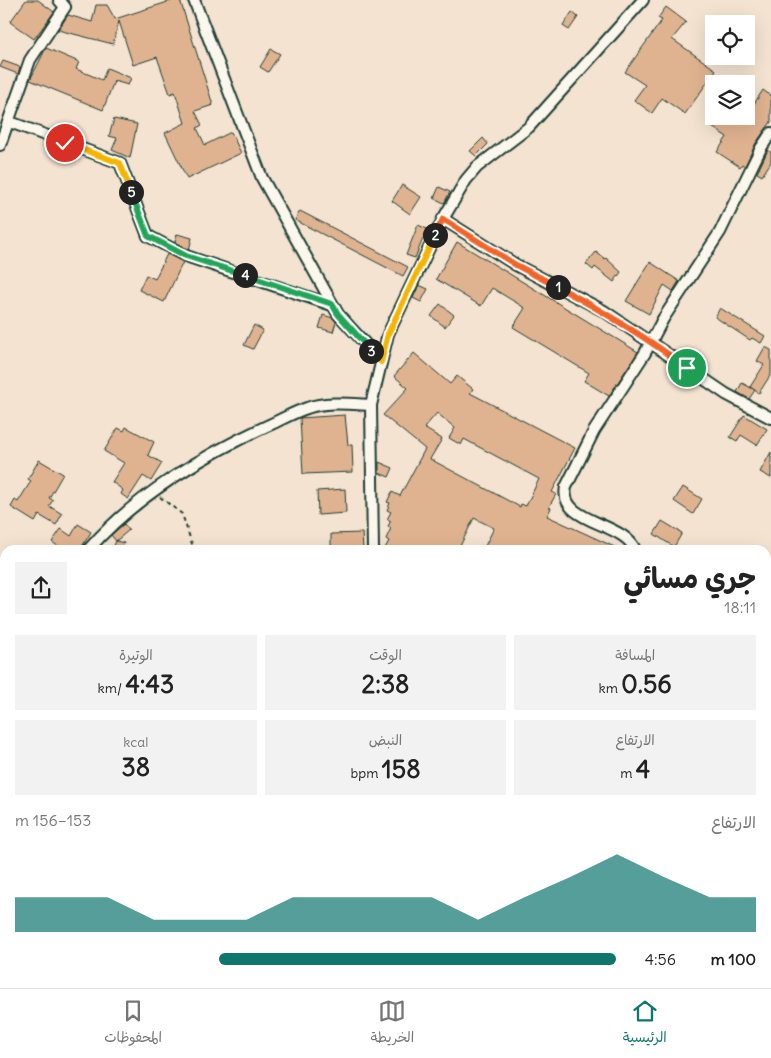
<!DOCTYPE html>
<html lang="ar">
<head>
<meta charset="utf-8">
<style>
  :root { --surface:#fff; --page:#f2f2f2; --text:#222; --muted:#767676; --line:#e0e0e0; --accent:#0f766e }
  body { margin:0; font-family:Delius,"Playpen Sans Arabic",sans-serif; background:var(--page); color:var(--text); direction:rtl; height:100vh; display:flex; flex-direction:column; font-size:19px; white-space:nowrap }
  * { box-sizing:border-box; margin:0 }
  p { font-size:16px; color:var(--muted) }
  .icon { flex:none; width:28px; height:28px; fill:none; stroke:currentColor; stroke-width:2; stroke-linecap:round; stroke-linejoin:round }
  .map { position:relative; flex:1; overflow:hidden; direction:ltr }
  .details { position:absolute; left:0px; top:545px; width:771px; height:444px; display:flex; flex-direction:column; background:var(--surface); border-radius:15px 15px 0 0; box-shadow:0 5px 20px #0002; direction:rtl }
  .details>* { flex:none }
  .fabs { position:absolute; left:705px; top:15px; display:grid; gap:10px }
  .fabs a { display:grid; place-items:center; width:50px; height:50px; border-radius:0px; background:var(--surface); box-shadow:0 5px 20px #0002; font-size:25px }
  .pin { position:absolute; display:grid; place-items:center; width:42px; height:42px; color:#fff; margin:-21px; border:2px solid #fff; border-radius:50%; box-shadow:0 1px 5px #0007 }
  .km { position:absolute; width:25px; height:25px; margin:-12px; border-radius:50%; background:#222; color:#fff; font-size:14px; line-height:25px; text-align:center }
  .round { display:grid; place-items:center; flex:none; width:52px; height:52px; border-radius:0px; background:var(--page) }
  .overview { display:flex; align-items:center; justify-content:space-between; height:85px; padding:0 15px }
  h1 { font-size:28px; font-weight:700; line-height:38px }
  .metrics { display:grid; grid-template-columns:repeat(3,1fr); gap:8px; height:85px; padding:5px 15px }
  .metrics div { display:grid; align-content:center; border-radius:0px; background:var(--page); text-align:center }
  .metrics b { font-size:25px; font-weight:700 }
  .metrics small { font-size:14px; font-weight:400 }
  .metrics p { font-size:14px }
  .chart { height:140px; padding:10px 15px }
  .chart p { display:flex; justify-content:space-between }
  .chart svg { width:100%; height:90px; margin-top:5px; fill:var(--accent); opacity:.7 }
  ul { padding:0 15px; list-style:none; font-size:16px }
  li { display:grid; grid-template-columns:80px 60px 1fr; align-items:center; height:38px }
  li i { height:12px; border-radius:6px; background:var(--accent) }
  .tab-bar { display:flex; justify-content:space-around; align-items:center; height:70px; border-top:1px solid var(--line); background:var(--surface); font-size:14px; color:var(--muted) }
  .tab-bar a { display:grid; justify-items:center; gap:2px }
  .tab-bar .current { color:var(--accent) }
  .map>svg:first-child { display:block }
</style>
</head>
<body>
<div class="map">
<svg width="771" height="988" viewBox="0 0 771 988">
  <rect width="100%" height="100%" fill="#f3e3d0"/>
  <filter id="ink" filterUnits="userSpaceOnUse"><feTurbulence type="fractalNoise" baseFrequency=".02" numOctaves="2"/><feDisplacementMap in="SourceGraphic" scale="10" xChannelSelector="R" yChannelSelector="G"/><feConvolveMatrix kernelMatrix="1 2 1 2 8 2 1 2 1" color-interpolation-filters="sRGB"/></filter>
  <g filter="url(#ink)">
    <g fill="#e0b390" stroke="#1f3d34" fill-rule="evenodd">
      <polygon points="26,0 38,0 54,12 34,39 10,22"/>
      <polygon points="174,0 180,0 213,105 195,111 202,125 197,128 205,145 231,132 241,153 187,179 165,133 185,123 175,92 170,94 157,57 133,65 119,21 113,44 58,30 68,15 92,22 96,5 107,5 115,19"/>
      <polygon points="666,7 686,22 672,39 716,70 685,114 662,98 652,113 634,100 645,85 625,72 662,20 658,18"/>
      <polygon points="572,12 578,17 569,30 563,26"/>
      <polygon points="46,48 79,62 76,69 102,80 107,68 131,78 128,85 114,81 103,110 30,80"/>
      <polygon points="271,49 280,54 268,72 260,67"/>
      <polygon points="3,61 20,67 18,74 0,67"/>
      <polygon points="763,90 771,96 771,122 756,143 745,166 742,164 740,167 717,152 727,137 709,125 715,116 746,116"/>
      <polygon points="114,119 137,124 130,158 112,150 117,138 109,136"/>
      <polygon points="483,138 488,144 476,156 470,151"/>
      <polygon points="768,150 771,152 771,162 762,176 757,173"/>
      <polygon points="402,185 421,197 410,214 392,201"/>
      <polygon points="439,187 450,192 444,203 434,198"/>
      <polygon points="300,211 408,267 403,276 295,220"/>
      <polygon points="418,225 427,229 415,258 406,255"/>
      <polygon points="177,234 192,238 189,250 175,242"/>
      <polygon points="457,242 638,352 609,396 584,381 589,373 513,327 525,308 492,288 481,306 436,279"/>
      <polygon points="596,252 605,259 606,258 621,272 614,282 595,267 593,270 586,264"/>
      <polygon points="167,254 183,262 164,302 139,290 146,275 155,279"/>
      <polygon points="650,262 679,281 673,291 664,285 649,314 626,301"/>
      <polygon points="419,285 428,289 421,302 413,298"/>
      <polygon points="440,304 454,315 445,327 431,316"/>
      <polygon points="720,308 765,336 761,343 752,338 750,340 715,317"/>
      <polygon points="323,315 333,318 336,322 333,332 319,328"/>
      <polygon points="254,325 263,330 253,349 244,345"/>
      <polygon points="765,347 771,350 771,374 759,393 750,387 764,365 757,361"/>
      <path d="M414,353L450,384L457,376L473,389L470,393L575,448L552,492L556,494L549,507L551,508L547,516L621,550H483L494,528L474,518L458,550H384L389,541L386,539L391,528L388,526L391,521L387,519L391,512L387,510L390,503L387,502L392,492L400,496L425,449L383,415L408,388L394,376ZM437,413L455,428L449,438L461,445L464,439L539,479L526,506L521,504L520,507L430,459L442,439L424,428Z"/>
      <polygon points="742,383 755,390 749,399 737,392"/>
      <polygon points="345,415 348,445 352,445 353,472 303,474 300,418"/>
      <polygon points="744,415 767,429 757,445 741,435 737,441 730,437"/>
      <polygon points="126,427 154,442 148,455 162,463 151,481 143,476 128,499 121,494 123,490 112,482 124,463 104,451 118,428 124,431"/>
      <polygon points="771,452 771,478 760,472"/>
      <polygon points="39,460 63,474 49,498 53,500 49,506 62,514 56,525 39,515 35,522 11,507 15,500 18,502 31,481 28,479"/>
      <polygon points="379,462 393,468 389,477 379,473"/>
      <polygon points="683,487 702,499 693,514 674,501"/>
      <polygon points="345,489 346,513 318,515 317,491"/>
      <polygon points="662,521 682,533 674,547 654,534"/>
      <polygon points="78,524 91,532 80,550 64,550 52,542 61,529 71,536"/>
      <polygon points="124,524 129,530 116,541 124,543 122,550 112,550 116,541 111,535"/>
      <polygon points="362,533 363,549 331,550 331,534"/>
    </g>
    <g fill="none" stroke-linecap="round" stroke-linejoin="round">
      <defs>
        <polyline id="service" points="0,742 5,743"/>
        <g id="minor">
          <polyline points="194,0 262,178 338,314 381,361"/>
          <polyline points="10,122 120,163 148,236 186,256 332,305"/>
          <polyline points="0,145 30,60 65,7 59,0"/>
          <polyline points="443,219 516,265 604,311 726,394 771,418"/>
          <path d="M88,550C136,495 202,456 269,425C281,420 294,412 307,408C326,401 351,404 371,405"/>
          <polyline points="373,550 371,405 388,334 443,219 466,180 477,167 529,127 643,0"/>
          <path d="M635,550C625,522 558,523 566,487L594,431L645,353L663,319L720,232L761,148L771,133"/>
          <polyline points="0,612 5,609"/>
          <polyline points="766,721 771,725"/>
          <polyline points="766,957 771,960"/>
          <polyline points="340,988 341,984"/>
          <polyline points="627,988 629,984"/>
        </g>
      </defs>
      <use href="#service" stroke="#1f3d34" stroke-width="9"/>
      <use href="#minor" stroke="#1f3d34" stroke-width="14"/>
      <polyline stroke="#1f3d34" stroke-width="2" stroke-dasharray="4 4" stroke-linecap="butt" points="160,497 182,514 194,550"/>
      <use href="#service" stroke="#fbf7ec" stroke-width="5"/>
      <use href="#minor" stroke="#fbf7ec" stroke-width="10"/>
    </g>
  </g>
  <g fill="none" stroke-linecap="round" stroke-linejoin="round" filter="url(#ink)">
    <defs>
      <path id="split-1" d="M558,287C603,311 646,337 687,368"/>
      <polyline id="split-2" points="435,235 443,219 516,265 558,287"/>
      <polyline id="split-3" points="371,351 381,362 388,334 435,235"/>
      <polyline id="split-4" points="245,275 332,304 338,314 371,351"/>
      <polyline id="split-5" points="131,192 148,236 186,256 245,275"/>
      <polyline id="split-6" points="65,143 120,163 131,192"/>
    </defs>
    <use href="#split-1" stroke="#fff" stroke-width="10"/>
    <use href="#split-2" stroke="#fff" stroke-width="10"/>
    <use href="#split-3" stroke="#fff" stroke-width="10"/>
    <use href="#split-4" stroke="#fff" stroke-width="10"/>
    <use href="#split-5" stroke="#fff" stroke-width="10"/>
    <use href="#split-6" stroke="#fff" stroke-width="10"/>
    <use href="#split-1" stroke="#f0652b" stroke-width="6"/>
    <use href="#split-2" stroke="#f0652b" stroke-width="6"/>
    <use href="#split-3" stroke="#f5b400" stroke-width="6"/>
    <use href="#split-4" stroke="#22a559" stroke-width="6"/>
    <use href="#split-5" stroke="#22a559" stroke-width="6"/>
    <use href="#split-6" stroke="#f5b400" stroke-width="6"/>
  </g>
</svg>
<div class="fabs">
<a><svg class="icon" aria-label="locate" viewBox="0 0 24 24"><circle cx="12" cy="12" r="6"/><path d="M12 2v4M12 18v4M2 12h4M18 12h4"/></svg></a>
<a><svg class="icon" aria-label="layers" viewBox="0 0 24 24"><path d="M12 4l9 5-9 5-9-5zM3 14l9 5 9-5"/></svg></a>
</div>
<div class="pin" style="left:687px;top:368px;background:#1e9e55"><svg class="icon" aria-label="arrive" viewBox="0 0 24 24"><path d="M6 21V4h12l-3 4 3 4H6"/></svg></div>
<div class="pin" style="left:65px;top:143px;background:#d93025"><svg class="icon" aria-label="check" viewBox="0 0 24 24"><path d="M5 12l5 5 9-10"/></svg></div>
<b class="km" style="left:558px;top:287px">1</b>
<b class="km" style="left:435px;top:235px">2</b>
<b class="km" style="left:371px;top:351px">3</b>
<b class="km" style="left:245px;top:275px">4</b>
<b class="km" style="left:131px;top:192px">5</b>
<section class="details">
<div class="overview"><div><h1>جري مسائي</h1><p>18:11</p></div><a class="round"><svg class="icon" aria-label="share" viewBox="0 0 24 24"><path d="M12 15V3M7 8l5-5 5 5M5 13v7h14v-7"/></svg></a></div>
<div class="metrics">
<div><p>المسافة</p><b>0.56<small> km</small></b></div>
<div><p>الوقت</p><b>2:38</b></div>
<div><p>الوتيرة</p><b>4:43<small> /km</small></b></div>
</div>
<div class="metrics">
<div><p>الارتفاع</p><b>4<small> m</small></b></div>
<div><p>النبض</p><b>158<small> bpm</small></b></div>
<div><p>kcal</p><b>38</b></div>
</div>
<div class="chart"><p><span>الارتفاع</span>153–156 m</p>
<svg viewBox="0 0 160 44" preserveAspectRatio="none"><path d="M0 44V27L10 27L20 27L30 38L40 38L50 38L60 27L70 27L80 27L90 27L100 38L110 27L120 17L130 6L140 17L150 27L160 27V44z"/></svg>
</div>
<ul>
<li><b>100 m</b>4:56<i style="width:66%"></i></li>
</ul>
</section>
</div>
<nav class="tab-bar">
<a class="current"><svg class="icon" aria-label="home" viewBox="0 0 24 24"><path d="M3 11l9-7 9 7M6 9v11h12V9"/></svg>الرئيسية</a>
<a><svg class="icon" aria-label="map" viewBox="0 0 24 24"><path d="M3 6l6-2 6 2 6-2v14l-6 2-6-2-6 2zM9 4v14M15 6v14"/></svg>الخريطة</a>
<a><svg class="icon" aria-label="saved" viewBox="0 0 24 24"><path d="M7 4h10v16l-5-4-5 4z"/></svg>المحفوظات</a>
</nav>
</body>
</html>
